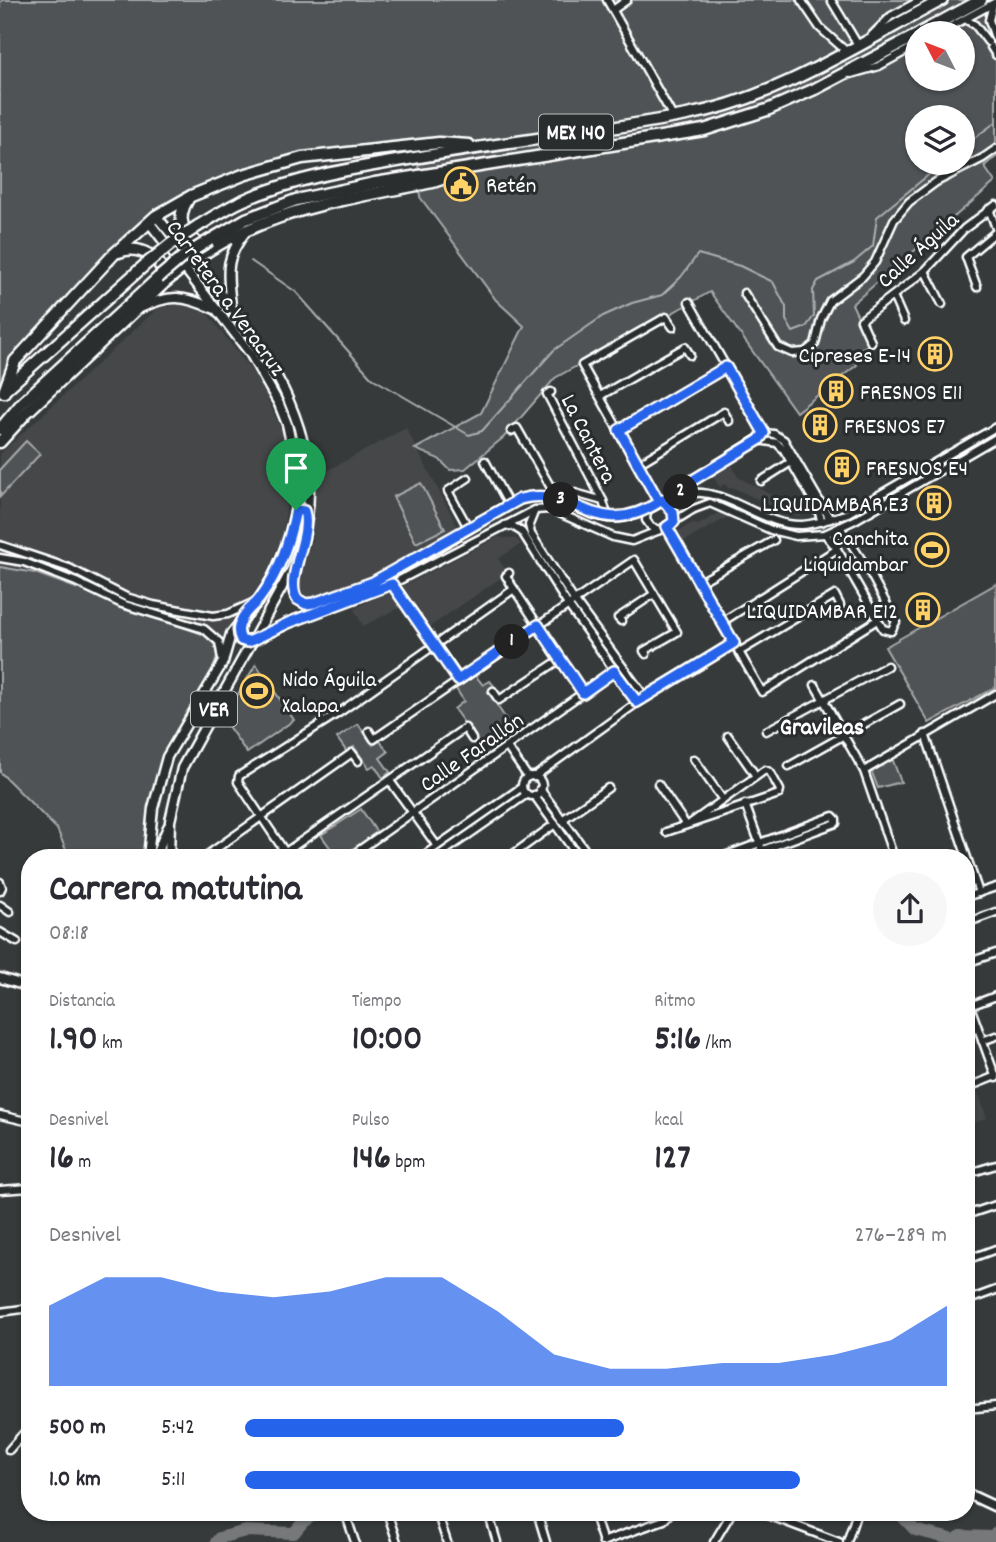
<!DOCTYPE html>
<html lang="es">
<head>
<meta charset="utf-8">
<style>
  :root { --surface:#fff; --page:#f7f7f7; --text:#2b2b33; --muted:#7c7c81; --accent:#2563eb }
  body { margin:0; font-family:Dekko,sans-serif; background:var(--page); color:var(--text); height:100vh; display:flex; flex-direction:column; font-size:26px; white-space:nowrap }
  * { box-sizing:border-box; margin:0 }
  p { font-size:23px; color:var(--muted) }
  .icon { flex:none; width:38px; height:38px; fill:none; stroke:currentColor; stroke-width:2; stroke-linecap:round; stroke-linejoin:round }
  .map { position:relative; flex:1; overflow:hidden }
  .side { position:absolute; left:21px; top:849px; width:954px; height:672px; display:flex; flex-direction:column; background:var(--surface); border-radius:28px; box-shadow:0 2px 5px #0004 }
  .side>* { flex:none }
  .needle { width:46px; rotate:312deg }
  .controls { position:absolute; left:905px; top:21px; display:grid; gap:14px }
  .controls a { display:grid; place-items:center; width:70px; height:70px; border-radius:50%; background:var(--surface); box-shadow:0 2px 5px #0004; font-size:35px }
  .pin { position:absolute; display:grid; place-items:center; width:60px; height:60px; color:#fff; margin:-72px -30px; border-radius:50% 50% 50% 0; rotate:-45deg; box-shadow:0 0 7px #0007 }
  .pin .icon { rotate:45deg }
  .km { position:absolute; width:35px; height:35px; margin:-18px; border-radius:50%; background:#222; color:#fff; font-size:19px; line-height:35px; text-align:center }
  .round { display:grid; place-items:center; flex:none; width:74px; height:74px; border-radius:37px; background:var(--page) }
  .headline { display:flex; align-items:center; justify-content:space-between; height:119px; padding:0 28px }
  h1 { font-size:38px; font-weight:700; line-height:52px }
  .stats { display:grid; grid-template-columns:repeat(3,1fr); gap:10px; height:119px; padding:7px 28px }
  .stats div { display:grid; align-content:center }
  .stats b { font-size:35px; font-weight:700 }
  .stats small { font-size:19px; font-weight:400 }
  .stats p { font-size:19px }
  .chart { height:196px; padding:14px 28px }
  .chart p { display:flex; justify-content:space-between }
  .chart svg { width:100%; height:126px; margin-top:7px; fill:var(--accent); opacity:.7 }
  ul { padding:0 28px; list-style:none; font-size:23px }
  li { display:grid; grid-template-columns:112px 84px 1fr; align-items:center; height:52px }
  li i { height:18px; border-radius:9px; background:var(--accent) }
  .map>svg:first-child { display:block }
</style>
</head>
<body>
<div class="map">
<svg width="996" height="1542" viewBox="0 0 996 1542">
  <rect width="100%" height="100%" fill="#373a3b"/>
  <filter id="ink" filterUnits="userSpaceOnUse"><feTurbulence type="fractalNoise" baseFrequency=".0143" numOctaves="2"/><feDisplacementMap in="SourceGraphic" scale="14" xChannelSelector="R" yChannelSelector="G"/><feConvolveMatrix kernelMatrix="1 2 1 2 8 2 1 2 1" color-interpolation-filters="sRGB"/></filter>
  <g filter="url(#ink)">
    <g fill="#444748">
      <polygon points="181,304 207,313 260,382 283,434 290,483 281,544 262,586 217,656 205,635 35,573 0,568 0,454 158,308"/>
      <polygon points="406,428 460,531 378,576 318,600 305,602 295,588 312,542 315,477"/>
      <polygon points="732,465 738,477 773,496 794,501 801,516 783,515 780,510 734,488 728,488 725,484 720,487 713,477"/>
      <polygon points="721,512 731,515 683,542 677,532 692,523 698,525"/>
      <polygon points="498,537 516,539 521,544 498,559 508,573 428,628 401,587"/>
      <polygon points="390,590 399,608 363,626 354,609"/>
      <polygon points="977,1089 987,1118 968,1125 969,1129 966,1130 966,1093"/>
    </g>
    <g fill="#505354" stroke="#a8a9aa" stroke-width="2" fill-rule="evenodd">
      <path d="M3,0H996V157L984,166L995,182L852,304L871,344L853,352L857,365L796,412L710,292L555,378L504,437L465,469L450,470L439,459L415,449L481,413L524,326L496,300L420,197L417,145L311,158L194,195L133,237L50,323L0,381V2ZM917,33H962V79H917ZM917,117H962V163H917Z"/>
      <polygon points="26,441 40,454 0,497 0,469"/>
      <polygon points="421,483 445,529 416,543 393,497"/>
      <polygon points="0,567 35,573 213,638 217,656 213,671 157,784 146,857 69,857 57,829 0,772"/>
      <polygon points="996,584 996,687 929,723 885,647"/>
      <polygon points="256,664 294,720 247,753 223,719"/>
      <polygon points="475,675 483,685 490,681 495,687 488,692 516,734 492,752 485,742 480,745 454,709 464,701 456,689"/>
      <polygon points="358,724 373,745 380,741 388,752 380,758 390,772 383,778 374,765 369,768 354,747 347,752 337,738"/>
      <polygon points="892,758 901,782 878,788 871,770"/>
      <polygon points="361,809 378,834 343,858 337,857 321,835"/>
    </g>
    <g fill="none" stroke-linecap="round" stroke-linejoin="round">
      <g stroke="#adaeaf" stroke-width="2">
        <polyline points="962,147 996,122"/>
        <polyline points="251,261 296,292 372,378 469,435 482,431 554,350 603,316 632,303 662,295 681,277 698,254 740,266 773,282 786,307 786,320 793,332 806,327 814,316 813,290 818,281 854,262 873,246 877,217 943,163"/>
      </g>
      <g stroke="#767879" stroke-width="12">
        <polyline points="898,1512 915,1530 955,1540 961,1536 993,1537 996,1533"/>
        <polyline points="216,1542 219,1538 246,1531 294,1533 303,1522 318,1512"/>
      </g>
      <defs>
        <g id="minor">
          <polyline points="607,0 673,117"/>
          <polyline points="801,0 820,28 846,51"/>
          <polyline points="831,0 858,45"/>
          <polyline points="993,4 989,20 995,38"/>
          <polyline points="613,10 627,0"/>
          <polyline points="965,19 975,25 988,42"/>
          <polyline points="939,33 996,2"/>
          <polyline points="872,35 891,16 921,0"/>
          <polyline points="991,47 996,55"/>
          <polyline points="851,74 879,66 917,45"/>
          <polyline points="989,209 996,228"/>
          <polyline points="925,271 942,304"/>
          <polyline points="977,287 966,257 996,232"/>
          <polyline points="744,293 778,347 792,353 805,352 815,344 821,319 830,301 863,276 875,262 894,220 909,202 936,182 983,158 996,149"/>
          <polyline points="893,296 904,321"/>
          <polyline points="689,302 764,433"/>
          <polyline points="871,342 861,320 925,271 964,229 996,205"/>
          <polyline points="551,392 547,394 603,501 608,518"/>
          <polyline points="600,396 685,347 690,355"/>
          <polyline points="619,430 726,367"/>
          <polyline points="511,431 517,428 550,486 603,501"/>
          <polyline points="764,433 774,434 784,440 830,519"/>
          <polyline points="759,440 777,443 784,450 817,507 822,522"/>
          <polyline points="485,461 509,505"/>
          <polyline points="638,464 724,412 729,421"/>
          <polyline points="468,478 448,491 469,529"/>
          <polyline points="761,481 791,462"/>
          <polyline points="679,495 690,482 761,437"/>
          <polyline points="663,500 673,512 674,522"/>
          <polyline points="659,502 582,365 666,317 673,327"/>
          <polyline points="535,510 529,525 531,534 574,600 645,697"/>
          <polyline points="647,510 646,520 651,527 660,530"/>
          <polyline points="505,525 514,527 522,532 568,605 637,702"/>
          <polyline points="667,526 762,692 877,620"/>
          <polyline points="0,545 69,568 126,597 153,605 213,616 228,614 257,601"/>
          <polyline points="0,558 24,562 76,582 122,604 204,629 219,642 222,659"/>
          <path d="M298,561C296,576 287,591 301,602C330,613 441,546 469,529C488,517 507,502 530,497C560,491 583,517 611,518C644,520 668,490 702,493C738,497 766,526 802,525C818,524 833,518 848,513L996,427"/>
          <polyline points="509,573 506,576 514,589 583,693"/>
          <polyline points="700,582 774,540"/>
          <polyline points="392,583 459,679"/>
          <polyline points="621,621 618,618 654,594"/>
          <polyline points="722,622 837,549 835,534 840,527 869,571 896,622 891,631 883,629 837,549 825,534"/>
          <polyline points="253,640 306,615 392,584 535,510 550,509 613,537 632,541 660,530 694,509 710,503 771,530 796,536 825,534 855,520 996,438"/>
          <polyline points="739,652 835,595 840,605"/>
          <polyline points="815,685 864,771 894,858"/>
          <polyline points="493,691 499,700 561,659"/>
          <polyline points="369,731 374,739 634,560 677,632 644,651 646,654"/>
          <polyline points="766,731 887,666"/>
          <polyline points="925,734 979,893"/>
          <polyline points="728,736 756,776"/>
          <polyline points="507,747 528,777"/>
          <polyline points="694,759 723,800"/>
          <polyline points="789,766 900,704"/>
          <polyline points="864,771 996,694"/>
          <circle cx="532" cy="786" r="10"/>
          <polyline points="534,777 645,697 734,643"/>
          <polyline points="390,781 437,846"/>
          <polyline points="658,784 686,825"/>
          <polyline points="540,789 591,858"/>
          <polyline points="534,795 579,858"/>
          <polyline points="745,804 765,858"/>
          <polyline points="562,820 608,788"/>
          <polyline points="666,832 779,794 780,790 770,772 765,770 691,823"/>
          <polyline points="203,858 352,753 358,761"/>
          <polyline points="277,858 465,728 472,739"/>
          <polyline points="289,858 238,782 239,776 340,712 514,589"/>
          <polyline points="348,858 614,671"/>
          <polyline points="420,858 522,787"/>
          <polyline points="435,858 527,794"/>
          <polyline points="508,858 555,824"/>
          <polyline points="719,858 833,816 836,819 836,823 741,858"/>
          <polyline points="0,882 2,887 0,891"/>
          <polyline points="966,897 996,887"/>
          <polyline points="0,905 10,912"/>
          <polyline points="966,923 996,912"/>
          <polyline points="0,932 17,942"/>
          <polyline points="966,963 996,953"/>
          <polyline points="966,995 996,1078"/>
          <polyline points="970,1006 996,996"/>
          <polyline points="982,1041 996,1036"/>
          <polyline points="966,1088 996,1076"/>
          <polyline points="0,1115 30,1122"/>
          <polyline points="966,1174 996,1165"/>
          <polyline points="0,1190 30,1188"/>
          <polyline points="966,1215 996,1205"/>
          <polyline points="966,1260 996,1249"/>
          <polyline points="966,1301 996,1290"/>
          <polyline points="0,1312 30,1308"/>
          <polyline points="966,1409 996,1406"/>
          <polyline points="9,1450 30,1426"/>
          <polyline points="345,1512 355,1542"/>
          <polyline points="387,1512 397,1542"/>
          <polyline points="437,1512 447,1542"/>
          <polyline points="488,1512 497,1542"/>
          <polyline points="537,1512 546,1542"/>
          <polyline points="593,1512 603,1542"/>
          <polyline points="760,1512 839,1542"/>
          <polyline points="602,1542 664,1520 671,1512"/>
          <polyline points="714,1542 732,1512"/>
          <polyline points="847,1542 857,1512"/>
        </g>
        <g id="major">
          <path d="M156,216C238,313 353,433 292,569L182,768L170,821L169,858"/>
          <path d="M231,307C228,272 223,261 246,231"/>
          <path d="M140,308C175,292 183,297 218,310"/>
          <polyline points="241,622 238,629 241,640 247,642 253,640"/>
          <polyline points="148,858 153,808 167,757 223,662 231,634 259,600 273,578 290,538 296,510 296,465 287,424 279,404 250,353 149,222"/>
          <polyline points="157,858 158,850 168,827"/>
          <polyline points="0,978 30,987"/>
          <polyline points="966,1493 996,1507"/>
        </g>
        <g id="highway">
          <polyline points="920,33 981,0"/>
          <path d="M188,199C173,223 186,233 204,250"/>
          <path d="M198,226C213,217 228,207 244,200C295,178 349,169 403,160C497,143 593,133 687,115C778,98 861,43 942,0"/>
          <polyline points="210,240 246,219 296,200 375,183 704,130 767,110 815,89 917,35"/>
          <path d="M119,252C138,244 163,257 164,279"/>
          <polyline points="5,390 146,264"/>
          <polyline points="4,392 15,361 114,254 156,216 191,196 243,175 302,158 439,143 469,145"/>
          <polyline points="0,429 22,403 158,278"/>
          <path d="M0,442L28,411L164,283C246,212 331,202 433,182L448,177"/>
        </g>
      </defs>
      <use href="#minor" stroke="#fff" stroke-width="11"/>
      <use href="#major" stroke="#fff" stroke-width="13"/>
      <use href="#highway" stroke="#fff" stroke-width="15"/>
      <use href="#minor" stroke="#2a2d2e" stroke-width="6"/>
      <use href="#major" stroke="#2a2d2e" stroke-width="8"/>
      <use href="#highway" stroke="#2a2d2e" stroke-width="10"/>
      <defs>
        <g id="highway-bridge">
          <polyline points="146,264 171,244 198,226"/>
          <polyline points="158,278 184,256 210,240"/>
        </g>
      </defs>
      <use href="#highway-bridge" stroke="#fff" stroke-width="15" stroke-linecap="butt"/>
      <use href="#highway-bridge" stroke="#2a2d2e" stroke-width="10"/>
    </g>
  </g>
  <g fill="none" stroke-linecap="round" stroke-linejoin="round" filter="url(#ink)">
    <defs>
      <path id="route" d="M726,367L764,433L759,440L690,482L679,495L663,500L673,512L674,522L667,527L734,643L637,702L614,671L583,693L538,625L458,680L392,584L288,623L253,640L247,642L241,640C237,632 238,627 242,619C246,610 255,605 260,598C280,571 289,542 296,510L304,511C312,537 284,578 297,599L306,604L314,603L373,582L520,499C577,484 594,543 659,502L619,430Z"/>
    </defs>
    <use href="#route" stroke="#fff" stroke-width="14"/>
    <use href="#route" stroke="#2563eb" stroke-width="9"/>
  </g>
  <defs>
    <symbol id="civic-ring" viewBox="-11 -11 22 22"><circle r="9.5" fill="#2a2d2e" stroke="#ffd166" stroke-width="1.5"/><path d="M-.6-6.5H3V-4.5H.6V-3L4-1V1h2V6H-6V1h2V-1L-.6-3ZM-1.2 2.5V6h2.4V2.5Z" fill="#ffd166"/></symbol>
    <symbol id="building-ring" viewBox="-11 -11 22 22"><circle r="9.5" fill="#2a2d2e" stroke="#ffd166" stroke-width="1.5"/><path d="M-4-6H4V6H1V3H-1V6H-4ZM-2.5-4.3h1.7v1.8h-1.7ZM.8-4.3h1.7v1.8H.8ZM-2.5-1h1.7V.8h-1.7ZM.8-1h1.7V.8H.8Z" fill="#ffd166"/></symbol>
    <symbol id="stadium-ring" viewBox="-11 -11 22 22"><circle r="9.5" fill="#2a2d2e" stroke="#ffd166" stroke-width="1.5"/><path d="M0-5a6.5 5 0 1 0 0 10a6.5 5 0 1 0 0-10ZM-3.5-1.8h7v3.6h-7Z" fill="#ffd166"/></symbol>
  </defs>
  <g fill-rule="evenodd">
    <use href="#civic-ring" x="442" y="165" width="38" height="38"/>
    <use href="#building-ring" x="916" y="335" width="38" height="38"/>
    <use href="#building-ring" x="817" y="372" width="38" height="38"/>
    <use href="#building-ring" x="801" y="406" width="38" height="38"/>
    <use href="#building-ring" x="823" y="448" width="38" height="38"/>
    <use href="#building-ring" x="915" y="484" width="38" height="38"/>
    <use href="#stadium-ring" x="913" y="531" width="38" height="38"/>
    <use href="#building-ring" x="904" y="591" width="38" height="38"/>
    <use href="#stadium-ring" x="238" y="672" width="38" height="38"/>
  </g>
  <g text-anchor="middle" stroke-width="6" stroke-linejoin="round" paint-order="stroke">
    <g fill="#2a2d2e" stroke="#bfc0c0" stroke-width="2">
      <rect x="539" y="114.5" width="74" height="35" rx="5"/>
      <rect x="191" y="691.5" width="46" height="35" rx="5"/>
    </g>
    <g font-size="21" font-weight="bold" fill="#fff">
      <text x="576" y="139">MEX 140</text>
      <text x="214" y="716">VER</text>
    </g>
    <g font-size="23" fill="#fff" stroke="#2a2d2e" text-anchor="start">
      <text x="486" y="192">Retén</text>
      <text x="911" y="362" text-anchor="end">Cipreses E-14</text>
      <text x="860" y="399">FRESNOS E11</text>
      <text x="844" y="433">FRESNOS E7</text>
      <text x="866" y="475">FRESNOS E4</text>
      <text x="909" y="511" text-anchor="end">LIQUIDAMBAR E3</text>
      <text x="908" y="545" text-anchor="end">Canchita<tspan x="908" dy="26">Liquidambar</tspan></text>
      <text x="898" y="618" text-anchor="end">LIQUIDAMBAR E12</text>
      <text x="282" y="686">Nido Águila<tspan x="282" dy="26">Xalapa</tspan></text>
    </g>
    <g font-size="23" fill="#fff" stroke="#2a2d2e">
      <text transform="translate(917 249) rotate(-42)" y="8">Calle Águila</text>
      <text transform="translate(227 297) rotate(54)" y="8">Carretera a Veracruz</text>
      <text transform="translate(590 438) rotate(63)" y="8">La Cantera</text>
      <text transform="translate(471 751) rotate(-35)" y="8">Calle Farallón</text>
    </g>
    <g font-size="24" font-weight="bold" fill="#fff" stroke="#2a2d2e">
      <text x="822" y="734">Gravileas</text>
    </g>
  </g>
</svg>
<div class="controls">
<a><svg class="needle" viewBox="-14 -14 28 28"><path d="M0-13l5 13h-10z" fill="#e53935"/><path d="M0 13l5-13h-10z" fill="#7c7c81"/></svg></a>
<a><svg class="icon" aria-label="layers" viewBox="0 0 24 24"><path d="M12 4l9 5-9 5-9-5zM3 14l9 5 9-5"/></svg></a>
</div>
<div class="pin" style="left:296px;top:510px;background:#1e9e55"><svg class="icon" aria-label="arrive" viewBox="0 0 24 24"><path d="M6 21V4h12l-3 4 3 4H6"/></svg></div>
<b class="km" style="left:512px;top:642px">1</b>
<b class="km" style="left:681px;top:492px">2</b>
<b class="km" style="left:561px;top:500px">3</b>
<section class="side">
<div class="headline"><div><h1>Carrera matutina</h1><p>08:18</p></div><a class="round"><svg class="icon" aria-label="share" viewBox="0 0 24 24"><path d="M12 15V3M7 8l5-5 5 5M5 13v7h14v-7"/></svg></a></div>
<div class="stats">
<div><p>Distancia</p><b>1.90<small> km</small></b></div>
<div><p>Tiempo</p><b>10:00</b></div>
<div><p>Ritmo</p><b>5:16<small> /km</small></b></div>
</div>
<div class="stats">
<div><p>Desnivel</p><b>16<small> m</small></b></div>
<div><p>Pulso</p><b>146<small> bpm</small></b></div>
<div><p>kcal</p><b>127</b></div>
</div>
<div class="chart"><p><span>Desnivel</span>276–289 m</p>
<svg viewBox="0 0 160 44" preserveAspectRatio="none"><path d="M0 44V16L10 6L20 6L30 11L40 13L50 11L60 6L70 6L80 18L90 33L100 38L110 38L120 36L130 36L140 33L150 28L160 16V44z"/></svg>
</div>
<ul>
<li><b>500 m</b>5:42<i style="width:54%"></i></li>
<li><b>1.0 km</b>5:11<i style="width:79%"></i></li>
</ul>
</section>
</div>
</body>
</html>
